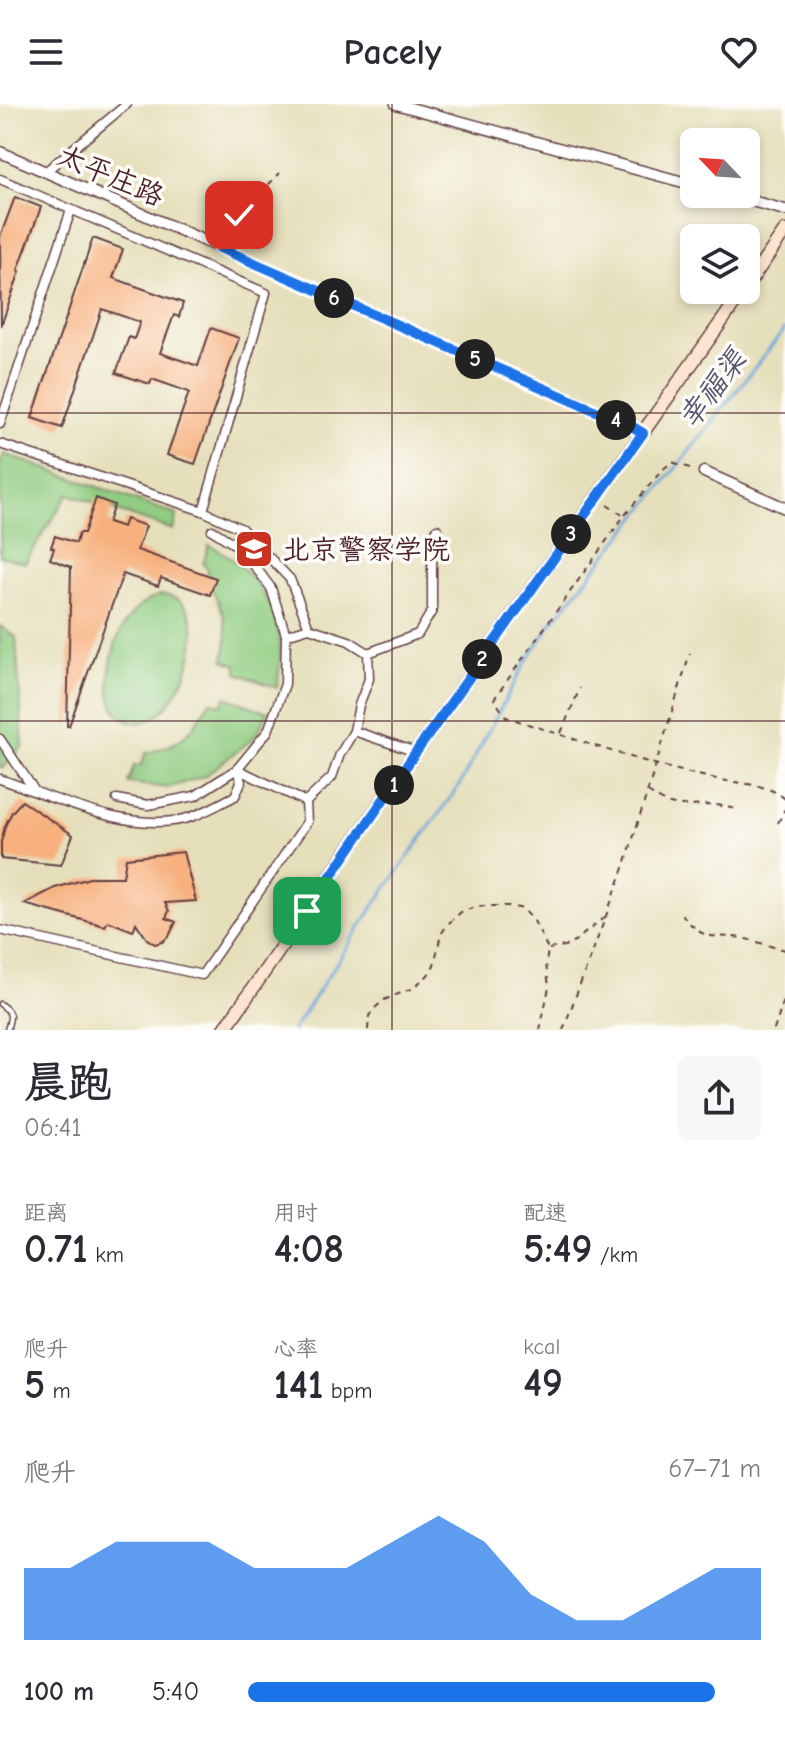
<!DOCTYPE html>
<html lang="zh">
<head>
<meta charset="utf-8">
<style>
  :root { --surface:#fff; --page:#f7f7f7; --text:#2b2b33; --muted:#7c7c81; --accent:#1a73e8 }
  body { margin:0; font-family:"Comic Neue","LXGW WenKai TC",sans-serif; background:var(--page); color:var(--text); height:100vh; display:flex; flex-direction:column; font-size:30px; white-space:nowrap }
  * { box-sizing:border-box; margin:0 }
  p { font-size:26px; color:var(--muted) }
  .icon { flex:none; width:44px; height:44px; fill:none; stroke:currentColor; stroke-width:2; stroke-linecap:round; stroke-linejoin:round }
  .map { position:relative; height:926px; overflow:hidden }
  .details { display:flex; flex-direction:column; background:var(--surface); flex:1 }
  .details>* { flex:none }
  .needle { width:52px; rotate:295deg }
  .fabs { position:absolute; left:680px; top:24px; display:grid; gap:16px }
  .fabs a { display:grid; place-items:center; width:80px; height:80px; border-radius:12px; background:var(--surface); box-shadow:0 4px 12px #0003; font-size:40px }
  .pin { position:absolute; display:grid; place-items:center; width:68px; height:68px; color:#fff; margin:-34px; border-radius:16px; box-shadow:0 4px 12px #0006 }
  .km { position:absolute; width:40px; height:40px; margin:-20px; border-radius:50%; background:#222; color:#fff; font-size:22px; line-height:40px; text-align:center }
  .round { display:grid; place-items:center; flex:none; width:84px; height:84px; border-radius:12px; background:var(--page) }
  .overview { display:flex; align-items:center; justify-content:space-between; height:136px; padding:0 24px }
  h1 { font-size:44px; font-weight:700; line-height:60px }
  .stats { display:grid; grid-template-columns:repeat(3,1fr); gap:12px; height:136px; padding:8px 24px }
  .stats div { display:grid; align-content:center }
  .stats b { font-size:40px; font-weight:700 }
  .stats small { font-size:22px; font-weight:400 }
  .stats p { font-size:22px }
  .chart { height:224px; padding:16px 24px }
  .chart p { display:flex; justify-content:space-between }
  .chart svg { width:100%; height:144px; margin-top:8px; fill:var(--accent); opacity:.7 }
  ul { padding:0 24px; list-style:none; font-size:26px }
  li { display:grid; grid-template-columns:128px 96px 1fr; align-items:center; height:60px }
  li i { height:20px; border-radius:10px; background:var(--accent) }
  header { display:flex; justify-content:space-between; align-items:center; height:104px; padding:0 24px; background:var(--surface); font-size:36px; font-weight:700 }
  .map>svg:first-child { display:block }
</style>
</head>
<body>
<header><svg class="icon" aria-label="menu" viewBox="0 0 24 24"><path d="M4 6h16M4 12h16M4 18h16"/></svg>Pacely<svg class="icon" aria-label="heart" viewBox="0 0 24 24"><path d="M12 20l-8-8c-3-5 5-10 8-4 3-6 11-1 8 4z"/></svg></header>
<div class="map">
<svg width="785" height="926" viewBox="0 0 785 926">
  <rect width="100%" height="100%" fill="#fdfcf7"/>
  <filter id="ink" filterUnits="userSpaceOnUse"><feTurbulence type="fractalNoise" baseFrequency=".0125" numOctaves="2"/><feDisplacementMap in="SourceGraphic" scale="16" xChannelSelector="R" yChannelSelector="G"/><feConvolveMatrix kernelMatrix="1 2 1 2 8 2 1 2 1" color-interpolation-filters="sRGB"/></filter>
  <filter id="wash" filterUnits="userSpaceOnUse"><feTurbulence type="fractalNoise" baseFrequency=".006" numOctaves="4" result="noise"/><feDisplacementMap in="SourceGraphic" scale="32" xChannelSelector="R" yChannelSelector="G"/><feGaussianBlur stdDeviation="1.8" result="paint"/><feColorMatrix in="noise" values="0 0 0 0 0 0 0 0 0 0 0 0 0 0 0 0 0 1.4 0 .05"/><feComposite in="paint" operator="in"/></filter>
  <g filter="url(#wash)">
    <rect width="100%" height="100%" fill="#e6dfbb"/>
    <g fill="#90cc81" stroke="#6d7656" stroke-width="2">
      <polygon points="4,350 177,411 173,426 68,390 25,459 0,452 0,362"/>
      <path d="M209,441C245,458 274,494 279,534C282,551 279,567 277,584L237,569V561L224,556C231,522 223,502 205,474L208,466L203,460Z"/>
      <path d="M161,491C226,494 181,626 134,618C97,611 109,550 121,527C129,510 143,496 161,491Z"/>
      <polygon points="0,522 16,533 23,642 3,664 0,663"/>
      <path d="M225,593L268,608L255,633L205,672L167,684L128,679L134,662L141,661L146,649C185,640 190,629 210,597L222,601Z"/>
    </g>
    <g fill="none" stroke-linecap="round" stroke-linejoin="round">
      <polyline stroke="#66a4d8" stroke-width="3" points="293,926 375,800 460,680 524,561 551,520 683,355 785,225"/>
    </g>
    <g id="blocks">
      <g fill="#f7b07e">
        <polygon points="15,93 41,103 18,166 20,167 1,222 0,133"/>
        <polygon points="93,134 123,145 113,174 183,199 179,213 174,211 160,249 198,262 211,224 239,234 195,360 167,351 189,288 152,275 150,280 116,269 129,233 134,235 140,218 102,205 62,324 32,314"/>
        <polygon points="96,394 114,401 108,418 123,423 126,415 146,422 137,446 216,474 210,491 161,474 158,482 123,470 69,622 67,622 71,463 50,455 54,444 51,443 55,432 76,439 79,429 84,429"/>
        <polygon points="22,697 73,731 61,761 1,755 1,738 5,722 12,708"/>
        <polygon points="183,748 196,797 165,799 169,807 166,814 176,818 169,832 162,838 155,840 147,835 136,819 133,827 108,817 105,822 24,800 55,784 93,773 123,773 126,754"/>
      </g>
    </g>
  </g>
  <g filter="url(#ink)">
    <use href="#blocks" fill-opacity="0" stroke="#613c41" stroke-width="2"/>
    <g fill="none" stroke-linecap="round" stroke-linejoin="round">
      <defs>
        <path id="service" d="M0,900C13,909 11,912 7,926"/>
        <g id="minor">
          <polyline points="45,68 127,0"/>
          <polyline points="0,75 266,189 203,407"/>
          <polyline points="0,320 71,106"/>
          <polyline points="0,340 203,407 242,425 290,475 309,524"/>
          <polyline points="368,549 418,530 432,507 432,454 437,425"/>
          <polyline points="354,627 416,648"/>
          <polyline points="0,635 34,686"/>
          <polyline points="237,665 306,698 332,673 340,650 354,627 359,601 369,575 368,549 349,537 309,524 286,531"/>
          <path d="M0,675C56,694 133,732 191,713C206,708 221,699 235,692L241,678L237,665"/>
          <polyline points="117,695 148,701 195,692 237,665 268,627 285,580 286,531 271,484 242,445 212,426"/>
          <polyline points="0,826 202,871 307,718 306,698"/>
        </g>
        <g id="tertiary">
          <polyline points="396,0 694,81"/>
          <polyline points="0,48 633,323 643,329"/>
          <polyline points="726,90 785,106"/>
          <polyline points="704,368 785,404"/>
        </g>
        <g id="secondary">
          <polyline points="746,183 785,127"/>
          <polyline points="224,926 416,648 744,186"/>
        </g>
      </defs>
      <use href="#service" stroke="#613c41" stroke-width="7"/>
      <use href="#minor" stroke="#613c41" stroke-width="11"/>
      <use href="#tertiary" stroke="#613c41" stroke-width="13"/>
      <use href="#secondary" stroke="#613c41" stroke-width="15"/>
      <g stroke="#613c41" stroke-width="2" stroke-dasharray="6 6" stroke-linecap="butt">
        <path d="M223,136C236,109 260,90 280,69"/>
        <path d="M607,401L624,412L494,595L506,613C579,636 651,663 727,677C747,680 770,681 785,695"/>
        <polyline points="625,411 662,366 672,358 693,365"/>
        <polyline points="561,629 580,584"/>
        <polyline points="648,688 665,699 679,702 717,701 737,705"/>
        <polyline points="778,719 785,705"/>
        <path d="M682,810C707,842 713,828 746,835C759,838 772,843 785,846"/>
        <polyline points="549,845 570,841 605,813"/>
        <polyline points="368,926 369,912 374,905 384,896 413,884 428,871 434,861 441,830 448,820 461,808 478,802 509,802 523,805 534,817 548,845 546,860 549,883 540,926"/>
        <polyline points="563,926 624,764 690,549"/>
        <polyline points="774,926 785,893"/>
      </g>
      <use href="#service" stroke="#fff" stroke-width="4"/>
      <use href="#minor" stroke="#fff" stroke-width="8"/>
      <use href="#tertiary" stroke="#fff" stroke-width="10"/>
      <use href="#secondary" stroke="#fde4d0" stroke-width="12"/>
    </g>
  </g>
  <g fill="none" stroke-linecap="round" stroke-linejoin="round" filter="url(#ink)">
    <defs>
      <polyline id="route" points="239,111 229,123 220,144 633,323 643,329 416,648 307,807"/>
    </defs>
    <use href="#route" stroke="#fff" stroke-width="16"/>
    <use href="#route" stroke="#1a73e8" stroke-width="10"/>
  </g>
  <path fill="none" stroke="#4a1f2b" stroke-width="2" stroke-opacity="0.55" d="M392,0V926M0,309H785M0,617H785"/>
  <defs>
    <symbol id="university-square" viewBox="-11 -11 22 22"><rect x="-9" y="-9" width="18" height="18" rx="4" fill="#c8321e" stroke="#fdfcf7"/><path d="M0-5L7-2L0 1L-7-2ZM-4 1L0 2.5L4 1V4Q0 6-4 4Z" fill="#fff"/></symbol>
  </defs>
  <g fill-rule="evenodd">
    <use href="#university-square" x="232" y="423" width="44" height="44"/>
  </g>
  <g text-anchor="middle" stroke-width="7" stroke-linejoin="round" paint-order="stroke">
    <g font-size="28" fill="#4a1f2b" stroke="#fdfcf7">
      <text transform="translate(111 71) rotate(23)" y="10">太平庄路</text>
    </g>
    <g font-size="28" fill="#4a1f2b" stroke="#fdfcf7" text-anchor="start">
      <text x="282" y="455">北京警察学院</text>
    </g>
    <g font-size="30" font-style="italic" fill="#555470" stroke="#fdfcf7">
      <text transform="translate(712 285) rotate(-52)" y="10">幸福渠</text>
    </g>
  </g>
</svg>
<div class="fabs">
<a><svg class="needle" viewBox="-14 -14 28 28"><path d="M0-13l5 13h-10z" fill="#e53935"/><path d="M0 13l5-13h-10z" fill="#7c7c81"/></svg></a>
<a><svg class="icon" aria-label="layers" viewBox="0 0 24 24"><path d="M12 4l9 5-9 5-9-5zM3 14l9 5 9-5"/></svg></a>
</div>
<div class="pin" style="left:307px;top:807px;background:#1e9e55"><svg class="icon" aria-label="arrive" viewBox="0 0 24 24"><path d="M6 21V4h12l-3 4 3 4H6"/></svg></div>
<div class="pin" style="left:239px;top:111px;background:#d93025"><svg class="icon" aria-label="check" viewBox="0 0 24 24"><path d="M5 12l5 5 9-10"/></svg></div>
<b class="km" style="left:394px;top:681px">1</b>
<b class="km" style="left:482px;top:555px">2</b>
<b class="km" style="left:571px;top:430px">3</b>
<b class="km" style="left:616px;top:316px">4</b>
<b class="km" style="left:475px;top:255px">5</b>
<b class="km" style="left:334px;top:194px">6</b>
</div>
<section class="details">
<div class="overview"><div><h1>晨跑</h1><p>06:41</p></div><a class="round"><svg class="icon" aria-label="share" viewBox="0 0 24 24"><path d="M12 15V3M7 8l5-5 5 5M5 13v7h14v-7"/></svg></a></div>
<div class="stats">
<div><p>距离</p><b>0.71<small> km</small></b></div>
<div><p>用时</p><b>4:08</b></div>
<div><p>配速</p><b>5:49<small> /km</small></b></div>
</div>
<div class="stats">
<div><p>爬升</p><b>5<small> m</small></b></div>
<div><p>心率</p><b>141<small> bpm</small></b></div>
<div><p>kcal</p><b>49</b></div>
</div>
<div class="chart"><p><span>爬升</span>67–71 m</p>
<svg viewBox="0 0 160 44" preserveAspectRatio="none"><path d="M0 44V22L10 22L20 14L30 14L40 14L50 22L60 22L70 22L80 14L90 6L100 14L110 30L120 38L130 38L140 30L150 22L160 22V44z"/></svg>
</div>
<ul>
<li><b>100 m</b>5:40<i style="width:91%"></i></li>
</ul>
</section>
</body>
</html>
